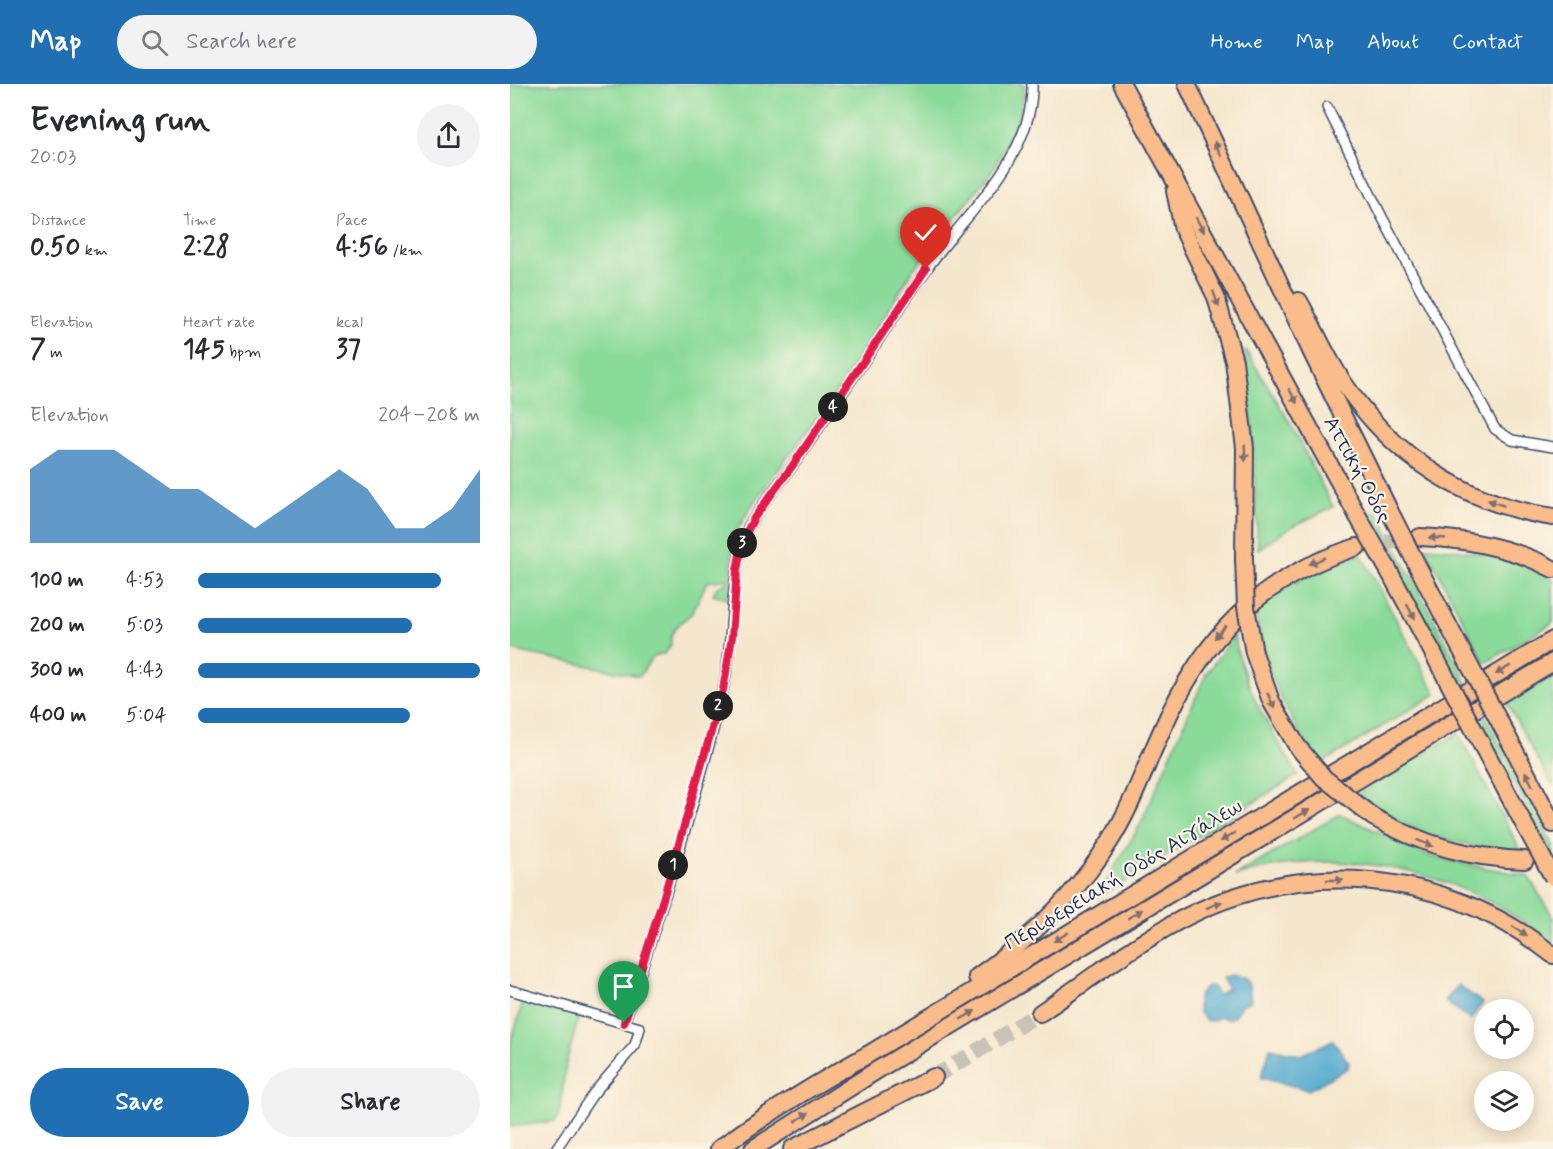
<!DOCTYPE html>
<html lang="en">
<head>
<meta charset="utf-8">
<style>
  :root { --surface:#fff; --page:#f2f2f3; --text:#2b2b33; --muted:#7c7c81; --accent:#1f6fb2 }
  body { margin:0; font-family:Mynerve,sans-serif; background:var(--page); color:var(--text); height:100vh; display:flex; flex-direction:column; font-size:22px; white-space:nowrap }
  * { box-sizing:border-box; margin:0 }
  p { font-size:20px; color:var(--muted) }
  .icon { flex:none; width:33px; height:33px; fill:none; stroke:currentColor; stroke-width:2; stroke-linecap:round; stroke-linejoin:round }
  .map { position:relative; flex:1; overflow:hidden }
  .sheet { display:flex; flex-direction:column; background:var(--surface); width:510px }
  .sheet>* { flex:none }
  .buttons { position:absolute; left:964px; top:915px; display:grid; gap:12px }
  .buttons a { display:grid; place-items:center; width:60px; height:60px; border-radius:50%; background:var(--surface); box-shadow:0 3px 15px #0003; font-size:30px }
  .pin { position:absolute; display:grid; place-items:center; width:51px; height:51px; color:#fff; margin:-62px -26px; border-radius:50% 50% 50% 0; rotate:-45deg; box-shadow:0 0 6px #0007 }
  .pin .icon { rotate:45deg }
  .km { position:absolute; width:30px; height:30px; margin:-15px; border-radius:50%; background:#222; color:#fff; font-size:16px; line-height:30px; text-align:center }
  .round { display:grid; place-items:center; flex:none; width:63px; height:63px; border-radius:32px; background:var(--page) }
  .head { display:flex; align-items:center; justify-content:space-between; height:102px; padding:0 30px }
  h1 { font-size:33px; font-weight:700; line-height:45px }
  .stats { display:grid; grid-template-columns:repeat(3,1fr); gap:9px; height:102px; padding:6px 30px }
  .stats div { display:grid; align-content:center }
  .stats b { font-size:26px; font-weight:700 }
  .stats small { font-size:16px; font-weight:400 }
  .stats p { font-size:16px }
  .chart { height:168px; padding:12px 30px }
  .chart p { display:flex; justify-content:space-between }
  .chart svg { width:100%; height:108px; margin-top:6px; fill:var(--accent); opacity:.7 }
  .primary-button { display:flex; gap:12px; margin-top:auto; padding:12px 30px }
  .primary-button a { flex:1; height:69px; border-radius:36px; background:var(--accent); color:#fff; font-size:24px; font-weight:700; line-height:69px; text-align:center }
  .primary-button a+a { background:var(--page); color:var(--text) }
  ul { padding:0 30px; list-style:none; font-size:20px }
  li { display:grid; grid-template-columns:96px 72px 1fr; align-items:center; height:45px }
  li i { height:15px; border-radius:8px; background:var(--accent) }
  header { display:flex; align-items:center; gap:36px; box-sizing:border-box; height:84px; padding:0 30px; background:var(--accent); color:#fff }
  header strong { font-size:28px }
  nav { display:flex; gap:33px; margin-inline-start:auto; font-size:21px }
  .search { width:420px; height:54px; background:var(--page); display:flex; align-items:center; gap:15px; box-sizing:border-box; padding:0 21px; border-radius:33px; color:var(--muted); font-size:22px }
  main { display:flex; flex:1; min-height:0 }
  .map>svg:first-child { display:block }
</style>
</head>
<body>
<header>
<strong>Map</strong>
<div class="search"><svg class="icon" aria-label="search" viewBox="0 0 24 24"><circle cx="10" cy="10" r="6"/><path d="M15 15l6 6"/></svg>Search here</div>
<nav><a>Home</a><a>Map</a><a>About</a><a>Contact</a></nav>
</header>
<main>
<section class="sheet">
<div class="head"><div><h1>Evening run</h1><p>20:03</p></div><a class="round"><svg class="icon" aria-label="share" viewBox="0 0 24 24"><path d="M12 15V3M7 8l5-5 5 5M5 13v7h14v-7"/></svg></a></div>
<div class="stats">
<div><p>Distance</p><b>0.50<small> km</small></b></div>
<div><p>Time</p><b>2:28</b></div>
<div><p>Pace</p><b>4:56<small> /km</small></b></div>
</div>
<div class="stats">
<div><p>Elevation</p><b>7<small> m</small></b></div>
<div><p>Heart rate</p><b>145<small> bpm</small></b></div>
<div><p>kcal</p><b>37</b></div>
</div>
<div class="chart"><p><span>Elevation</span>204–208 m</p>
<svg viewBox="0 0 160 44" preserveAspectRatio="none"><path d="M0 44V14L10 6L20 6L30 6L40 14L50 22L60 22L70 30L80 38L90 30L100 22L110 14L120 22L130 38L140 38L150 30L160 14V44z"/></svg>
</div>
<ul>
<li><b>100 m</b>4:53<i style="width:86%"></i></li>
<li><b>200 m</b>5:03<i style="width:76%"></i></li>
<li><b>300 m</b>4:43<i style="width:100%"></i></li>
<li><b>400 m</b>5:04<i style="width:75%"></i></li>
</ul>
<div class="primary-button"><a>Save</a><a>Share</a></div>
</section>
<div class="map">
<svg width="1043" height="1065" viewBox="0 0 1043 1065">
  <rect width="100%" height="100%" fill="#fcf5e5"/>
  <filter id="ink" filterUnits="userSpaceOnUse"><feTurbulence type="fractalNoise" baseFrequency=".0167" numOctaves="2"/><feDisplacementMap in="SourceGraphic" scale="12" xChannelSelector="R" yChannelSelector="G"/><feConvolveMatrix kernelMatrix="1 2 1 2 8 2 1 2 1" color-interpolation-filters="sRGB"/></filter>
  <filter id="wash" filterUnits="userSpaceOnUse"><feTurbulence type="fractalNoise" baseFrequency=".008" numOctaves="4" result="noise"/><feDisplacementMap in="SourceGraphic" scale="24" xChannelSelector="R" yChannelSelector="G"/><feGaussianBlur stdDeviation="1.35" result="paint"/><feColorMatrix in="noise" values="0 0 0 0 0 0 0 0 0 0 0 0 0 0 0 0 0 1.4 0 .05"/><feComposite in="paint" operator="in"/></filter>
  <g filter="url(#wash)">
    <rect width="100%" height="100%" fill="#f5e7cd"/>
    <g fill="#8ada9a" stroke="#52847c" stroke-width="1.5">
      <path d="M0,0H515L510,32L484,84L403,186L330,303L244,418L226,448L222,460L220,516L203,510L207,503L215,500L216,495L197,498L182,529L166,543L161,552V561L154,570C139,570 139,582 129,592L0,566Z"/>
      <polygon points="735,265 778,335 823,423 781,443 748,465 743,357"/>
      <polygon points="867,428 1043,761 1043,773 858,429"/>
      <path d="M915,463C961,465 1001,474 1043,495V539L975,579Z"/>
      <path d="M851,470L926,610L812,679C774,633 753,583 745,524C778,500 813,483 851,470Z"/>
      <path d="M724,551C734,606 760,644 788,691L587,814L630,741L696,590Z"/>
      <polygon points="1043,591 1043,703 997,619"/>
      <path d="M948,649L1011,767C950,765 895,747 846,711Z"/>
      <path d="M830,730L922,773L1018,792L1043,833V859C1032,849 1018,841 1006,833C924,781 818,763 725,792Z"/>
      <polygon points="14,915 37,924 69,931 56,980 49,1032 45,1037 0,1043 0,961"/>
    </g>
    <g fill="#52aacf" stroke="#366c96" stroke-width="1.5">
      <polygon points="720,891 732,894 739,901 741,917 731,921 724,933 718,935 710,933 702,937 696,937 688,927 688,912 697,902 703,902 708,911 718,905 712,894"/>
      <polygon points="948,901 973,919 960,936 935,917"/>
      <polygon points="823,956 839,979 838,984 799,1006 751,994 760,964 791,971"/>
    </g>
  </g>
  <g filter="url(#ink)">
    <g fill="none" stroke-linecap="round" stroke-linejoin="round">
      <g stroke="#c9c2b7" stroke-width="16" stroke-dasharray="16 8" stroke-linecap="butt">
        <polyline points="852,462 906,454"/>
        <polyline points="424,993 530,929"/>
      </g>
      <defs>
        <g id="street">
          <polyline points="817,23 872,133 985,345 1002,356 1043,363"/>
          <polyline points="0,906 130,944 125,961 83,1010 46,1065"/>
          <path d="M114,939C150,829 186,718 213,606C225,554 218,491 238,444C253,417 276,393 293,367C335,307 374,246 416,186C454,130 524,74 522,0"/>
        </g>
        <g id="highway">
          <polyline points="612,0 847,431"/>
          <polyline points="677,0 802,269 879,426"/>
          <polyline points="665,107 673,145 706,213 724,277 735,364 734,475"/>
          <path d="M789,217C804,244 816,273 833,298C882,372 955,420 1043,433"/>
          <path d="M910,453C957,455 1002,463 1043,485"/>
          <polyline points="908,483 946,556"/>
          <polyline points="879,487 923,569"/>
          <polyline points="744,569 761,617 787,662"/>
          <polyline points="996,650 1043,740"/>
          <polyline points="973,663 1015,742"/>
          <path d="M863,733C912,761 959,774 1015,776"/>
          <path d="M467,893C519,856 566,811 600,757C622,722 635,683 652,646C693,553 749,494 847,463"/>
          <path d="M530,929C574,900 616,866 663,840C787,771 932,783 1043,871"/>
          <path d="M209,1065C257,1029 307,999 359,970L1043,556"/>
          <polyline points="243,1065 369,985 1043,578"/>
          <polyline points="282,1065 424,993"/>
        </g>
      </defs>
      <use href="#street" stroke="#3c4b6f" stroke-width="12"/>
      <use href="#highway" stroke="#3c4b6f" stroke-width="20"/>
      <use href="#street" stroke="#fff" stroke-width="9"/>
      <use href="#highway" stroke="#f9bc8a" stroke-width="16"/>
      <defs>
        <g id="highway-bridge">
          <polyline points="879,426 908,483"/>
          <polyline points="847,431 879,487"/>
          <polyline points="734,475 736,523 744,569"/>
          <polyline points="946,556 996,650"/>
          <polyline points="923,569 973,663"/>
          <polyline points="787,662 814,694 863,733"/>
          <polyline points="1015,742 1043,793"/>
        </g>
      </defs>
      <use href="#highway-bridge" stroke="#3c4b6f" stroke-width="20" stroke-linecap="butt"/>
      <use href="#highway-bridge" stroke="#f9bc8a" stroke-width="16"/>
    </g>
    <defs><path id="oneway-solid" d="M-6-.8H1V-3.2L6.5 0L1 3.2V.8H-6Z" transform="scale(1.5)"/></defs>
    <g fill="#7f6e72">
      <use href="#oneway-solid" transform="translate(708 65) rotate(-115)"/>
      <use href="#oneway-solid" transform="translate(690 141) rotate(61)"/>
      <use href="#oneway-solid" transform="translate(706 215) rotate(70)"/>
      <use href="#oneway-solid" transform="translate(783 312) rotate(61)"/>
      <use href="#oneway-solid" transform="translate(735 369) rotate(88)"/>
      <use href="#oneway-solid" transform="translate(986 419) rotate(-161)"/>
      <use href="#oneway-solid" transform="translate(927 454) rotate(-178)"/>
      <use href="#oneway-solid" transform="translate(807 477) rotate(156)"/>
      <use href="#oneway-solid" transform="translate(901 528) rotate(62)"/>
      <use href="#oneway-solid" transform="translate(710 548) rotate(130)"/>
      <use href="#oneway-solid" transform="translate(993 586) rotate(149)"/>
      <use href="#oneway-solid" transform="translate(761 617) rotate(65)"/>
      <use href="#oneway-solid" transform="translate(1019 695) rotate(-117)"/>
      <use href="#oneway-solid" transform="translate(792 730) rotate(-31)"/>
      <use href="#oneway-solid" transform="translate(718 753) rotate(149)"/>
      <use href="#oneway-solid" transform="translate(915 759) rotate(21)"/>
      <use href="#oneway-solid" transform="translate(825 796)"/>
      <use href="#oneway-solid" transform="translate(704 821) rotate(-22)"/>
      <use href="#oneway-solid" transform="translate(625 830) rotate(-31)"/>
      <use href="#oneway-solid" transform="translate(1010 847) rotate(32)"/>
      <use href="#oneway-solid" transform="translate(551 853) rotate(149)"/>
      <use href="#oneway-solid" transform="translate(458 931) rotate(-31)"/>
      <use href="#oneway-solid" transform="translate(292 1033) rotate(-33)"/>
    </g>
  </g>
  <g fill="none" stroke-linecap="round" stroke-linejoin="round" filter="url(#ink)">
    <defs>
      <polyline id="route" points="114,939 153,815 213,606 222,553 227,486 233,455 244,434 283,381 416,185"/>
    </defs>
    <use href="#route" stroke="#fff" stroke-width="12"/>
    <use href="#route" stroke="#e11d48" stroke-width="8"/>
  </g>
  <g text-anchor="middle" stroke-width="4.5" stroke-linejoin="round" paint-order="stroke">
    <g font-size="21" fill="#1b2f5e" stroke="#fcf5e5">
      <text transform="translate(848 385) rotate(61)" y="7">Αττική Οδός</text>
      <text transform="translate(613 790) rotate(-31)" y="7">Περιφερειακή Οδός Αιγάλεω</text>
    </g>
  </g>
</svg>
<div class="buttons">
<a><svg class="icon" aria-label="locate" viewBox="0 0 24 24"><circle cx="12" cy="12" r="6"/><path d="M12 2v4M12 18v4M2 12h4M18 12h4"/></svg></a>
<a><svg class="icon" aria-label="layers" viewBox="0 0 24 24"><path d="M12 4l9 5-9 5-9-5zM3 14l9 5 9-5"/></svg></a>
</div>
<div class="pin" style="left:114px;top:939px;background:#1e9e55"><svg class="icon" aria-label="arrive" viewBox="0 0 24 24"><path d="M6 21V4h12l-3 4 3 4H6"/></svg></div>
<div class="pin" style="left:416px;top:185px;background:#d93025"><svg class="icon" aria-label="check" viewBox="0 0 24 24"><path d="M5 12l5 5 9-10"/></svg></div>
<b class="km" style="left:163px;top:781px">1</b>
<b class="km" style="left:208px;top:622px">2</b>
<b class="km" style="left:232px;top:459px">3</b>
<b class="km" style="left:323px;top:323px">4</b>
</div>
</main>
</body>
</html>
